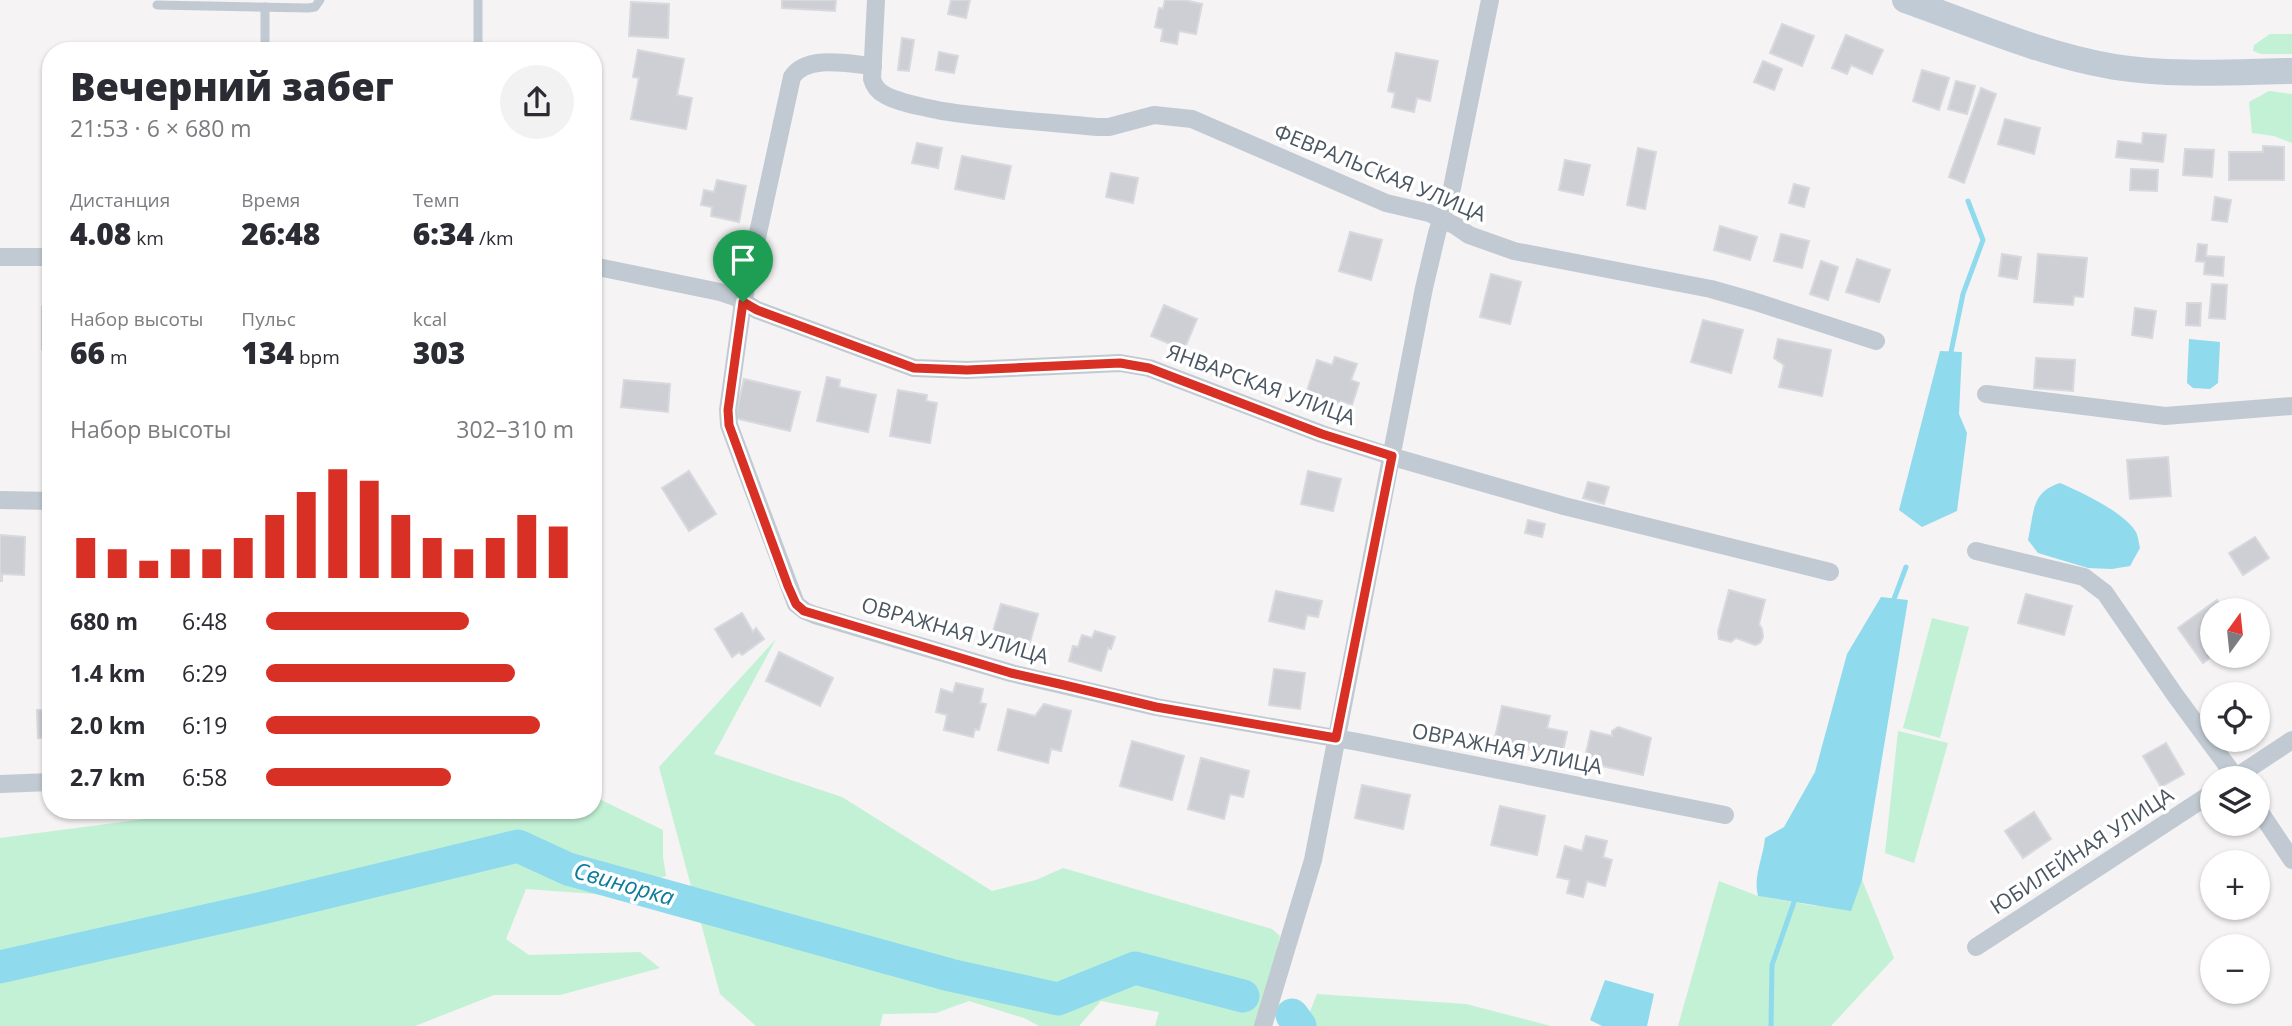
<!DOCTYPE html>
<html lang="ru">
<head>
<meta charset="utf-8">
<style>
  :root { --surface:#fff; --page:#f2f2f3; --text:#2b2b33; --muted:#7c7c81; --accent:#d93025 }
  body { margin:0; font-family:"Open Sans",sans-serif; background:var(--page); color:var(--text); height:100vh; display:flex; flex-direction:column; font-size:26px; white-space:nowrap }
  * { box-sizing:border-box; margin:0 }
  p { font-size:23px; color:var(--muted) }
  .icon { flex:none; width:38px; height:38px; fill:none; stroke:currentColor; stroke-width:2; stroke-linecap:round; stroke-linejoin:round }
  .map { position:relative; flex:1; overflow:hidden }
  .side { position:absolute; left:42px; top:42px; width:560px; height:777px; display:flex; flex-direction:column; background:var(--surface); border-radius:28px; box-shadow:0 2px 5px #0004 }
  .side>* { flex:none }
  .needle { width:46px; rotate:15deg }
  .fabs { position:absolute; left:2200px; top:598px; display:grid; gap:14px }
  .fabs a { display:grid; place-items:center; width:70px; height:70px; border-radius:50%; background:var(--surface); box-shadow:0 2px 5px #0004; font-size:35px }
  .pin { position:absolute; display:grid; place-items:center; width:60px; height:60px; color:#fff; margin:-72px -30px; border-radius:50% 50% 50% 0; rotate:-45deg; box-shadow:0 0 7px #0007 }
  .pin .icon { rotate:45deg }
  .round { display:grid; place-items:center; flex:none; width:74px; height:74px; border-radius:37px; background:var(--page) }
  .headline { display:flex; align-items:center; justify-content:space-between; height:119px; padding:0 28px }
  h1 { font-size:38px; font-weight:800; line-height:52px }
  .stats { display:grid; grid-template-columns:repeat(3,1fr); gap:10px; height:119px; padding:7px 28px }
  .stats div { display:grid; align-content:center }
  .stats b { font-size:30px; font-weight:800 }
  .stats small { font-size:19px; font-weight:400 }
  .stats p { font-size:19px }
  .chart { height:196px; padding:14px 28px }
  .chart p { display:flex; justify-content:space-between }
  .chart svg { width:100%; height:126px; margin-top:7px; stroke:var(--accent); stroke-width:6 }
  ul { padding:0 28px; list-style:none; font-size:23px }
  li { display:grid; grid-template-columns:112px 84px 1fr; align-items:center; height:52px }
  li i { height:18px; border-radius:9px; background:var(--accent) }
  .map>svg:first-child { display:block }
</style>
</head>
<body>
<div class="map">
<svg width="2292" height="1026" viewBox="0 0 2292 1026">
  <rect width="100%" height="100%" fill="#f5f3f3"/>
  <g fill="#c3f1d5">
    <polygon points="2270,34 2292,34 2292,54 2261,54 2253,51 2254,45"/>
    <polygon points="2269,91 2292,94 2292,143 2274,136 2252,133 2249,102"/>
    <polygon points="1932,618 1969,627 1940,738 1903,728"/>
    <polygon points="776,639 714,754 842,797 992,891 1036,880 1063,868 1272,929 1280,936 1259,1026 1155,1026 1159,1012 1101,1001 1079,1026 1039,1026 1024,1018 969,1001 936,1013 883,1014 880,1026 756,1026 720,994 659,767"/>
    <polygon points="1898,731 1948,743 1914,863 1885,853"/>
    <polygon points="593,796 663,830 663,857 666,876 608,895 526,889 506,939 529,955 640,952 660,968 560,995 494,995 415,1026 0,1026 0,838 213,810 593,810"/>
    <polygon points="1862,880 1894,958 1831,1026 1678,1026 1719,881 1758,896 1816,906"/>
    <polygon points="1317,994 1466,1004 1551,1026 1304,1026"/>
  </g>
  <g fill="#90daee">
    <polygon points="2189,339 2220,342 2218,383 2210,389 2193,388 2187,383"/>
    <polygon points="1940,351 1962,352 1959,414 1967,433 1957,511 1922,527 1899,510"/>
    <path d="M2060,483C2081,492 2124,512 2136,532C2138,536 2139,544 2140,548L2130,566L2112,569L2088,568L2038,553L2028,540C2034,513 2031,492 2060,483Z"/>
    <path d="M1881,597L1908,600L1862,880L1851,911L1758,896C1753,876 1763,859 1765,838L1784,827L1815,772L1847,654Z"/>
    <polygon points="1605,980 1654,994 1647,1026 1602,1026 1590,1020"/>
  </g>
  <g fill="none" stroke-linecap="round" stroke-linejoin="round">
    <g stroke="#90daee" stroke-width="5">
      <polyline points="1951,352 1963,294 1983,240 1968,201"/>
      <polyline points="1894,599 1906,567"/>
      <polyline points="1771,1026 1772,965 1794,902"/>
    </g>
    <g stroke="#90daee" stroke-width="33">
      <polyline points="0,967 258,909 518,846 568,869 950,975 1058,999 1135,968 1243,996"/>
      <polyline points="1292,1015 1300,1026"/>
    </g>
  </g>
  <g fill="#cdcfd5" stroke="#d7d9de" stroke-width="2">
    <polygon points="782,0 836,0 835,11 782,8"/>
    <polygon points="951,0 970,0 966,18 948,14"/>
    <polygon points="1165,0 1184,0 1202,4 1196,34 1179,31 1177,44 1161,41 1163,29 1155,27 1159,8 1163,9"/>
    <polygon points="631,2 669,4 668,38 629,36"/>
    <polygon points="1782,24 1814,36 1802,66 1770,53"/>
    <polygon points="1846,35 1883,50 1872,74 1851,65 1847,74 1832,68"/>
    <polygon points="902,38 914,40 909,71 898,70"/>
    <polygon points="638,50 684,59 677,95 692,98 686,129 631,119 639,78 633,77"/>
    <polygon points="939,52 958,56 954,73 936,70"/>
    <polygon points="1396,53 1438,61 1430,101 1417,98 1414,112 1392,107 1395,93 1388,91"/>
    <polygon points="1763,61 1782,69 1774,90 1754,82"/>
    <polygon points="1922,70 1949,78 1939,110 1913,101"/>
    <polygon points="1956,81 1975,86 1967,114 1948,109"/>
    <polygon points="1981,88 1996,94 1964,183 1949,177"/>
    <polygon points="2005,119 2040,128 2034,154 1998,144"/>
    <polygon points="2143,133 2166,135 2163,162 2116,157 2118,141 2142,144"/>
    <polygon points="917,143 942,148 938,168 912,163"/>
    <polygon points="2263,146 2284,147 2284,180 2229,180 2229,152 2263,152"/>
    <polygon points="1638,148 1656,152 1645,209 1627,205"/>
    <polygon points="2185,149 2214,150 2212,177 2183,175"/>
    <polygon points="962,156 1011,166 1004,199 955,189"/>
    <polygon points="1565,160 1590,165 1583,195 1559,190"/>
    <polygon points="2131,169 2158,170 2157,191 2130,190"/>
    <polygon points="1111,173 1138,178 1133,203 1106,197"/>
    <polygon points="717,180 746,186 739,222 711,216 712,207 701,205 704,190 714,192"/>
    <polygon points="1794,184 1809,188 1804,207 1789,203"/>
    <polygon points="2215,197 2231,200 2227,222 2212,220"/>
    <polygon points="1720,226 1757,237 1750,260 1714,250"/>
    <polygon points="1350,232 1382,240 1371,280 1339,271"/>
    <polygon points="1781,234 1809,241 1802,268 1774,261"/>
    <polygon points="2198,244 2207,245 2206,256 2224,257 2223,276 2204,274 2205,262 2196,261"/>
    <polygon points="2002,254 2021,257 2017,279 1999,276"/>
    <polygon points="2038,254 2087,258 2083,297 2074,296 2073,305 2034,302"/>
    <polygon points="1857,259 1890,270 1879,302 1846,292"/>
    <polygon points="1821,261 1838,267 1828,300 1810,294"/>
    <polygon points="1491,274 1521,282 1510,324 1480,317"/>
    <polygon points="2212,284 2227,285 2225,319 2209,318"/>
    <polygon points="2187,303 2201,303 2200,326 2186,325"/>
    <polygon points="1164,305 1197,319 1184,350 1151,336"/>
    <rect x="42" y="307" width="9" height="42"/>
    <polygon points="2135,308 2156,311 2152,338 2132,335"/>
    <polygon points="1703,320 1743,330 1731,373 1691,362"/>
    <polygon points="1778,339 1831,350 1822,396 1779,387 1784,365 1774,358"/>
    <polygon points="1335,357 1357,364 1351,380 1359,383 1352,405 1341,401 1339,405 1331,402 1329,407 1323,405 1324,400 1306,394 1317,360 1332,365"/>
    <polygon points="2036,358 2075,360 2073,391 2034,388"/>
    <polygon points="827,377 840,380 839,387 876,395 868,432 817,421"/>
    <polygon points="744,379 800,392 790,431 735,418"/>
    <polygon points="624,380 670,384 668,412 621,407"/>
    <polygon points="898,390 927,395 926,401 937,403 930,443 890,436"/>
    <polygon points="2168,457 2171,496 2130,499 2127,460"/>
    <polygon points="689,471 716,514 689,531 662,488"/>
    <polygon points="1308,471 1341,479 1333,511 1301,504"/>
    <polygon points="1588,482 1609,487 1604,504 1583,498"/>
    <polygon points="1528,520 1545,524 1542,537 1525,533"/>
    <polygon points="0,535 25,537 24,575 2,574 2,581 0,581"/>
    <polygon points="2255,537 2269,558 2243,575 2229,553"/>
    <polygon points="1729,590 1765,600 1759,624 1762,629 1763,637 1760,643 1755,645 1736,638 1731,642 1719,639 1718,632"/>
    <polygon points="1276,591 1322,601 1318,617 1307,615 1304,629 1269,621"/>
    <polygon points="2026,594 2072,606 2064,635 2018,623"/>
    <polygon points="2217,600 2225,611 2212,611 2212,656 2203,663 2178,628"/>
    <polygon points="1001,604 1038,614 1028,649 991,638"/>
    <polygon points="742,613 753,632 756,628 764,639 742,655 739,652 732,657 715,629"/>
    <polygon points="1095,631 1115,637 1111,649 1108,648 1101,671 1069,661 1073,646 1078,647 1082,635 1092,638"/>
    <polygon points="779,652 833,678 820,706 766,681"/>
    <polygon points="1274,669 1305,673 1300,709 1269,705"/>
    <polygon points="956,683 983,689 980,703 986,704 979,730 975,729 973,737 944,730 947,715 936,712 941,689 953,693"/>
    <polygon points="1044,704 1071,711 1061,751 1051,749 1048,763 998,750 1008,709 1035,716"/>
    <polygon points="1502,706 1550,716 1547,728 1567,732 1562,756 1494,742"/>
    <polygon points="37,710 51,710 51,738 38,738"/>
    <polygon points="1618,727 1651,738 1643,775 1584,762 1591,731 1612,736 1612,731"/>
    <polygon points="1132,741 1184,756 1172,800 1120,786"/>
    <polygon points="2166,743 2184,774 2161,787 2143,756"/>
    <polygon points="1201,758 1249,771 1243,797 1230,794 1224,819 1188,809"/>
    <polygon points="1362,785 1410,795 1403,829 1355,818"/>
    <polygon points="1500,806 1545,816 1537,855 1491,845"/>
    <polygon points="2034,812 2051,839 2023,858 2005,831"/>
    <polygon points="1586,836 1607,841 1603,857 1612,860 1605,886 1587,881 1583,897 1567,893 1570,880 1557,877 1565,846 1582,851"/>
  </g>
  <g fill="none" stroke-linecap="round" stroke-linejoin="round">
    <g stroke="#c1cad2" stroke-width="9">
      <polyline points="157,5 308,8 315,7 320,0"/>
      <polyline points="265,51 265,7"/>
      <polyline points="478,51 478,0"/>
    </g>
    <g stroke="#c1cad2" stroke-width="18">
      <path d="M876,0L872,79C874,86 879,92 885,95C902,104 924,107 942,111C993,119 1045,122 1097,127H1109L1154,115L1192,119L1386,203L1429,213L1456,226L1469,235L1514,251L1711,289L1753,301L1876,341"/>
      <path d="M873,66C849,64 807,54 792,77L743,302L728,410L729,425L796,604L805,611L815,615L1011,673L1156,707L1358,742L1725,815"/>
      <polyline points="0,257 51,257"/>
      <polyline points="593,266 720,292 735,297 757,310 914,368 967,370 1120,363 1149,368 1322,434 1400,459 1564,506 1830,572"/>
      <polyline points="1986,394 2165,416 2292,406"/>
      <polyline points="0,500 51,501"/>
      <polyline points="1976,551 2084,577 2105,593 2175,695 2237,779"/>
      <polyline points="2233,779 2292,740"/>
      <polyline points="0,784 51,782"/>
      <polyline points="2258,809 2292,860"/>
      <polyline points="1976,947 2212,793"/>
      <polyline points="1263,1026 1313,860 1424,288 1437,233 1452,188 1490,0"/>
    </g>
    <path stroke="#c1cbd6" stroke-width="26" d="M1905,0C1973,24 2043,55 2115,67C2173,76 2233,72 2292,71"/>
  </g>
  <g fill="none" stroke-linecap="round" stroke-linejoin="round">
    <defs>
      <polygon id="route" points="743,302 757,310 914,368 967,370 1120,363 1149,368 1322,434 1392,456 1336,738 1156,707 1064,685 1011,673 804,611 796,604 788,586 729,425 728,410"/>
    </defs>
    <use href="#route" stroke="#fff" stroke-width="14"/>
    <use href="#route" stroke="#d93025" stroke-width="9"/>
  </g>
  <g text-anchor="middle" stroke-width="7" stroke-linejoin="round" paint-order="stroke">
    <g font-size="21" fill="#4a5661" stroke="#fff">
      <text transform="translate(1380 173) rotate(22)" y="7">ФЕВРАЛЬСКАЯ УЛИЦА</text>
      <text transform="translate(1261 385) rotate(20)" y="7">ЯНВАРСКАЯ УЛИЦА</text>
      <text transform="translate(955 631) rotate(16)" y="7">ОВРАЖНАЯ УЛИЦА</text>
      <text transform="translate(1507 749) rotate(11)" y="7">ОВРАЖНАЯ УЛИЦА</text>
      <text transform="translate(2082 851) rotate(-33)" y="7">ЮБИЛЕЙНАЯ УЛИЦА</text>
    </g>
    <g font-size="23" font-style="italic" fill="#0c7c9b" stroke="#fff">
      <text transform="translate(624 884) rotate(16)" y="8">Свинорка</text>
    </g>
  </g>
</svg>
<div class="fabs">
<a><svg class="needle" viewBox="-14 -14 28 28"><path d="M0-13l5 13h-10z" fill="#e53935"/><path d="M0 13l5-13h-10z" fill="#7c7c81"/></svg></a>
<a><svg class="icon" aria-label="locate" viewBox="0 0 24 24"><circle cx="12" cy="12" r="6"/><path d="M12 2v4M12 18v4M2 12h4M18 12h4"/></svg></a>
<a><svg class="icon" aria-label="layers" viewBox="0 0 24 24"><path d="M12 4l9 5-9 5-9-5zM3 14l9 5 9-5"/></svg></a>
<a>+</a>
<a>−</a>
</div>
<div class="pin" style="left:743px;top:302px;background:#1e9e55"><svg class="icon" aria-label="arrive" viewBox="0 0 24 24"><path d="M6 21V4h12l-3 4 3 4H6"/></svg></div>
<section class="side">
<div class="headline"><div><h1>Вечерний забег</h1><p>21:53 · 6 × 680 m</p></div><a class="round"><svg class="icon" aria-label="share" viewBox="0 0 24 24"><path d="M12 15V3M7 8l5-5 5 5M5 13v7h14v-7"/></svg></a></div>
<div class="stats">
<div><p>Дистанция</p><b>4.08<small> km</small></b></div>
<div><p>Время</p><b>26:48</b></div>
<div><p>Темп</p><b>6:34<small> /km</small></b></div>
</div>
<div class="stats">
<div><p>Набор высоты</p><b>66<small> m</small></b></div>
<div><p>Пульс</p><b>134<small> bpm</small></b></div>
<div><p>kcal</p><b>303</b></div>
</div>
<div class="chart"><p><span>Набор высоты</span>302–310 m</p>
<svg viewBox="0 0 160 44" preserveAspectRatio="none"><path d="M5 44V30M15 44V34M25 44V38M35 44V34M45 44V34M55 44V30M65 44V22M75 44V14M85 44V6M95 44V10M105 44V22M115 44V30M125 44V34M135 44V30M145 44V22M155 44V26"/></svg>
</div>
<ul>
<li><b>680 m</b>6:48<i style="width:66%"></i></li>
<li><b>1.4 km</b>6:29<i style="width:81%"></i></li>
<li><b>2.0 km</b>6:19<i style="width:89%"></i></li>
<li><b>2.7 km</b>6:58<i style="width:60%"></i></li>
</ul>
</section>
</div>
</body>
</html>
